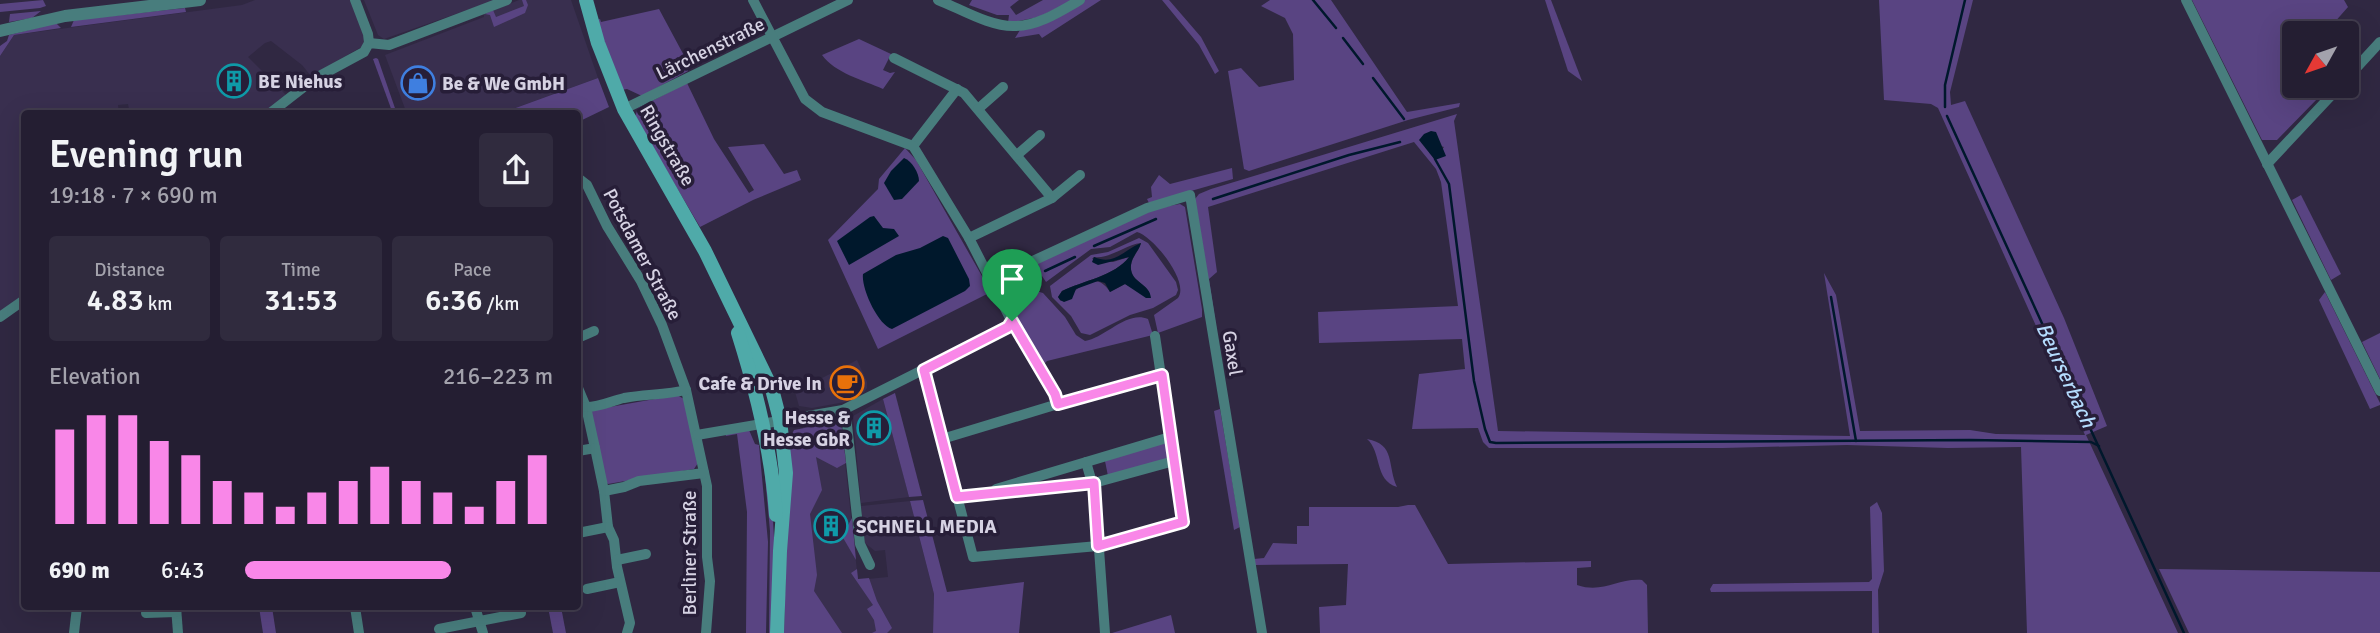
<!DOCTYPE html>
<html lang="en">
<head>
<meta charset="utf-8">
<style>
  :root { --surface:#241e32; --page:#302b3e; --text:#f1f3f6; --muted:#a3a2ac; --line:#413c4d; --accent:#f987e8 }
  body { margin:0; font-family:Signika,sans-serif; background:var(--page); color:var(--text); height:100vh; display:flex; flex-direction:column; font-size:26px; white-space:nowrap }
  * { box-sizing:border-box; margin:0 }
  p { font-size:23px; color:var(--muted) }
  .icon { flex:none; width:38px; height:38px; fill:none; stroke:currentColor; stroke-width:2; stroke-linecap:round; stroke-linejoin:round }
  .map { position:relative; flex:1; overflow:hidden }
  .sheet { position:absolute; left:21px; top:110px; width:560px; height:500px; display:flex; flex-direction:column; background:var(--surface); border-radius:7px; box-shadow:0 7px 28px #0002,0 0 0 2px var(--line) }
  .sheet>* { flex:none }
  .needle { width:46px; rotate:230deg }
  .controls { position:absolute; left:2282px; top:21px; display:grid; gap:14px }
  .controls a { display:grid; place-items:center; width:77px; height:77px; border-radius:7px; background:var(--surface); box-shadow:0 7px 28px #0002,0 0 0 2px var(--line); font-size:35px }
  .pin { position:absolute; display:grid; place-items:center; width:60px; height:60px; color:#fff; margin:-72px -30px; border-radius:50% 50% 50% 0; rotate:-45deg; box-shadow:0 0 7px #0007 }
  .pin .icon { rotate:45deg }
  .round { display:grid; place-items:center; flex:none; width:74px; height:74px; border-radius:7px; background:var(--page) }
  .overview { display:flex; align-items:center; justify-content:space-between; height:119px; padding:0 28px }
  h1 { font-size:38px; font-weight:600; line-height:52px }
  .figures { display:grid; grid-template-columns:repeat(3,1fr); gap:10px; height:119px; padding:7px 28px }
  .figures div { display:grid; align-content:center; border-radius:7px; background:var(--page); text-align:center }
  .figures b { font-size:30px; font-weight:600 }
  .figures small { font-size:19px; font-weight:400 }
  .figures p { font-size:19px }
  .chart { height:196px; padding:14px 28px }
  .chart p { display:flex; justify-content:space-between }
  .chart svg { width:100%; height:126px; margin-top:7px; stroke:var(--accent); stroke-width:6 }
  ul { padding:0 28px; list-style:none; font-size:23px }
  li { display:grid; grid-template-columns:112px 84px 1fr; align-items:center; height:52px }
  li i { height:18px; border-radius:9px; background:var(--accent) }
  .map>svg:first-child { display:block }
</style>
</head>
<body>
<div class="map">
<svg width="2380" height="633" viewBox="0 0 2380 633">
  <rect width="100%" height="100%" fill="#302842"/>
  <g fill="#392f4f">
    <polygon points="255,0 350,0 364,36 363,46 311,76 302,65 271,41 265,43 248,57 286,95 263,114 181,114 177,109 130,114 128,104 118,105 119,114 24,114 24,294 0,312 0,56 14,35 242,5"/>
    <polygon points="364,0 496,0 384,39 378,35"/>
    <polygon points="519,0 571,0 598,78 499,114 407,114 385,55 484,17 484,14"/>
    <polygon points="857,360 867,382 867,388 864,392 845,402 812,408 799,406 795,392"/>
    <polygon points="883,399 909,497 861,503 853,416"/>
    <polygon points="832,419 838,420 841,426 858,580 888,577 885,550 875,551 865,543 861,506 910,501 934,594 933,633 801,633 805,440 803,427 809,423"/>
  </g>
  <g fill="#594482" fill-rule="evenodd">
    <polygon points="43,0 46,6 40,8 0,12 0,4"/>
    <polygon points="522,0 526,0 528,5 525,13 494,27 490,15 485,14 493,10 496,17 524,6"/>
    <polygon points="972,0 1019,0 1010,7 1016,15 1043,0 1074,0 1039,17 1008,23 1009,15 997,15 969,5"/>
    <polygon points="1085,0 1101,0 1042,38 1039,34 1015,38 1020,30"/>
    <polygon points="1162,0 1169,0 1201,37 1219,71 1215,74 1199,45"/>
    <polygon points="1270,0 1331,0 1407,112 1460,103 1459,107 1408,120 1249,171 1244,169 1228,71 1241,68 1259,87 1294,80 1293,34 1285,18 1261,6"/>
    <polygon points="1545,0 1551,0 1582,81 1568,71"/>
    <path d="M1879,0H1973L1950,92L1951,105L1965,101L2064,318L2107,426L2086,435L2178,633H2027L2021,447L1948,448L1847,445L1723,448H1489L1483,442L1478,428L1412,429L1419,374L1465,369L1462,339L1319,343L1318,312L1458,306L1441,182L1436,169L1414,142L1208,207L1217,272L1209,279L1218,339L1195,199L1199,194L1211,189L1457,114L1454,121L1498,431L1850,436L1824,273L1836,295L1860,431L1970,430L1996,434L2085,435L1938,108L1931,104L1884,100ZM1420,140L1444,147L1435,160Z"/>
    <polygon points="2192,0 2344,0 2348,7 2333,24 2329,22 2321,31 2323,33 2294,33 2294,86 2314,86 2320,96 2277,140 2262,140"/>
    <polygon points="185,8 186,12 71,27 74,20"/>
    <polygon points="659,9 688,63 688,71 642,96 627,89 621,90 596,20 600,19 601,22"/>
    <polygon points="41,11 32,18 9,22 10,14"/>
    <polygon points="56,23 61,28 14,35 0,56 0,46 7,41 9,35"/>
    <path d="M859,39L891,54L883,70L890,73L895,72L883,89C863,80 835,73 822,55Z"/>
    <polygon points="376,58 378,59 397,114 393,114 373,59"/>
    <polygon points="598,78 609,107 578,122 578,114 499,114"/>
    <polygon points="687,83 714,139 749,193 754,190 728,147 764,144 784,174 797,170 801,180 753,200 700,227 635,117 638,108"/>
    <polygon points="905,148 916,160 991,292 878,349 828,240 878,189 879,179"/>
    <polygon points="1232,168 1233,179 1149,203 1147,199 1152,197 1151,187 1159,175 1170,184"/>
    <polygon points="2301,195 2341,274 2331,280 2292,200"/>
    <path d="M1180,204L1185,207L1202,309V317L1158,333L1154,315L1178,298C1190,282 1153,236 1137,232L1110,247L1091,249L1046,282L1042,276L1031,284L1017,275L1016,272L1146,210Z"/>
    <path d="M1139,238L1148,243L1176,282L1178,290L1176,295L1153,308L1130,315L1090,335L1081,333L1071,316L1052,297L1050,286L1091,255L1108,252ZM1141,243C1139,251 1132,257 1131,265C1129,283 1150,283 1150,298L1125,284L1110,292C1095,268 1078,290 1061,301L1058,297L1062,291C1082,281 1115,276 1129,257L1113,262L1092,259L1094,257C1111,259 1124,245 1141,243Z"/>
    <path d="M1009,276L1019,286L1043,293L1065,317L1076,335L1085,341C1105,338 1127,310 1148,319L1153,335L1047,361L1043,365L1005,299L1003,285Z"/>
    <polygon points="2325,292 2380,403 2380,405 2370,409 2319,300"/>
    <polygon points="2380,333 2380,379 2362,342"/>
    <polygon points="895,393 922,496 909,497 883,399"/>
    <polygon points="677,395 684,399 698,463 694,469 608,484 604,481 590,414 593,410"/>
    <polygon points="1220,409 1240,527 1234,530 1214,411"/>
    <polygon points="841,421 846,463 837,468 816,457 822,490 810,514 817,575 814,591 842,633 784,633 789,440 794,430"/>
    <polygon points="749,430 755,444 759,445 768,542 766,633 746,633 747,512 737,434 726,436 725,432"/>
    <path d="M1367,439C1396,444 1387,466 1397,487C1374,480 1382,452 1367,439Z"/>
    <polygon points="1166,442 1169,458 1108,476 1105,461"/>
    <polygon points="762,444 773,521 775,554 771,633 769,633 770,531"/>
    <polygon points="923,500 947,592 1024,582 1019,633 933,633 934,594 910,501"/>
    <polygon points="1877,502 1882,513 1884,571 1878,590 1879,633 1872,633 1872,591 1711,592 1710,589 1713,584 1869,582 1872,579 1870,507"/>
    <path d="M1408,505H1415L1448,564L1591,561V567L1577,568V585C1603,594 1617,578 1642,580L1647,585L1648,633H1320L1319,607L1346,605L1348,564L1255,565L1254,559L1264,558L1273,543L1297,544V526H1309V507H1398Z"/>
    <polygon points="852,518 856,560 842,536"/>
    <polygon points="857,569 858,579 869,578 877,601 892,628 887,633 872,633 876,631 874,620 867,609 873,605 851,573"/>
    <polygon points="2159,569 2380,572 2380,633 2189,633"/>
    <polygon points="259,607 272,607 276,633 263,633"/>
    <polygon points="548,607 561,607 566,633 553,633"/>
    <polygon points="1171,615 1175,633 1112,633"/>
  </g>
  <g fill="#00182c">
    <polygon points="1431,131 1436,132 1446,156 1435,160 1419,140 1424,134"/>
    <path d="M904,158C912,161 919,173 919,181L902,199L894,200L884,183L891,171Z"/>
    <polygon points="874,216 883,228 894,229 899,236 849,265 837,241 870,217"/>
    <path d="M943,236L948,238L969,279L970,286L965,291L892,329C878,325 861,288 863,274L896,255L920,248Z"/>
    <path d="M1141,243C1139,251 1132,256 1131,265C1129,283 1150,283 1151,298H1146L1125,284L1110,292L1105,283L1098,281L1076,289L1072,299L1064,302L1060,300L1058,297L1062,291C1082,281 1115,276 1129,257L1098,265L1092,262L1094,257C1115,266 1123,250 1141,243Z"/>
  </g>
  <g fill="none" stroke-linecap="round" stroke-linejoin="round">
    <g stroke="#00182c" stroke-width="2.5">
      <polyline points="1313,0 1336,28"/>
      <polyline points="1343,38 1363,64"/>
      <polyline points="1373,78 1404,119"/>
      <polyline points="1945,107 1945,85 1965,0"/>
      <polyline points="1947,116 2184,633"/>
      <polyline points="1435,159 1449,184 1474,381 1485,429 1490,442 1496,443 1970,440 2091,442 2099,446"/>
      <polyline points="1213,199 1349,155 1400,142"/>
      <polyline points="1094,246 1156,219"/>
      <polyline points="1045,271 1075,257"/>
      <polyline points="1831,297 1856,441"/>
    </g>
    <g stroke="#487d7d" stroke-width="10">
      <polyline points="355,0 368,34 369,43"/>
      <path d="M938,0C961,9 990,27 1015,26C1038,26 1061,11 1080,0"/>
      <polyline points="2186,0 2380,391"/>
      <polyline points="894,58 964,93 1052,198"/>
      <polyline points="2347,78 2380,42"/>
      <polyline points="624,109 848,0"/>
      <polyline points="978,109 1003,87"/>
      <polyline points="269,114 314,79 364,52 369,43 389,45 507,0"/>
      <polyline points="913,146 957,89"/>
      <polyline points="1017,155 1040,135"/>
      <polyline points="2267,164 2340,86"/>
      <polyline points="578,178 587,185 607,226 641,281 662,325 686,390 707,486 707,557 710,581 706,633"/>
      <polyline points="969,238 1052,198 1080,175"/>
      <polyline points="992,283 1009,272 1147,208 1190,195 1262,633"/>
      <polyline points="0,317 24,300"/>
      <polyline points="578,338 594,331"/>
      <polyline points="924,370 973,557 1098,546 1183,522 1155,336"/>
      <polyline points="578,388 586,407 595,448 578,451"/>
      <polyline points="1058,404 1162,375"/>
      <path d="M586,407C601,407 611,401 624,398C645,394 666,395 686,390"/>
      <polyline points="843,410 847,425 860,544 870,565"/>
      <polyline points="697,435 843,410 1008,327 1012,322 969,238 913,146 822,112 805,99 753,0"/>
      <polyline points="942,439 1058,404 1055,394 1012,322"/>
      <polyline points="595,448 604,491 608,527 614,540 617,567 630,623 627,633"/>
      <polyline points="1086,462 1095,493 1105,633"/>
      <polyline points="996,489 1170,437"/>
      <polyline points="604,491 624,487 639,481 704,473"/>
      <polyline points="957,497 1094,483 1174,461"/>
      <polyline points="578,533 608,527"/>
      <polyline points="617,560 646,554"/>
      <polyline points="587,589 620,582"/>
      <polyline points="176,607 178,633"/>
      <polyline points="355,607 359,633"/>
      <polyline points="475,607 483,633"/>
      <polyline points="146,613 176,612"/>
      <polyline points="439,629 521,613 519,607"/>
      <polyline points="74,633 77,607"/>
    </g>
    <polyline stroke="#487d7d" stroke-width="12" points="0,31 65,16 200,0"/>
    <g stroke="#4faaa9" stroke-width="14">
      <polyline points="586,0 598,43 624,109 705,251 772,389 780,420 786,473 780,551 777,633"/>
      <path d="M738,333C757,393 772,453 776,515"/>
    </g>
  </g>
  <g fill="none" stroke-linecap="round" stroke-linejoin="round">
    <defs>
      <polygon id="route" points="1012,321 1055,394 1058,404 1162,375 1183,522 1098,546 1094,483 957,497 924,370 1008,327"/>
    </defs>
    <use href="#route" stroke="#fff" stroke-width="14"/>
    <use href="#route" stroke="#f987e8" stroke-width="9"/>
  </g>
  <defs>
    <symbol id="building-ring" viewBox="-11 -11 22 22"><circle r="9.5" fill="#271e38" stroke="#0f9aa8" stroke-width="1.5"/><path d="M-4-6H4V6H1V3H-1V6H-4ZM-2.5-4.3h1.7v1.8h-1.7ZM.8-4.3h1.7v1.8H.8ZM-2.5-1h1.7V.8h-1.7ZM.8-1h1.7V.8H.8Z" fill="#0f9aa8"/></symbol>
    <symbol id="shop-ring" viewBox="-11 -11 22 22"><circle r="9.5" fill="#271e38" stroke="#3f7fe0" stroke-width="1.5"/><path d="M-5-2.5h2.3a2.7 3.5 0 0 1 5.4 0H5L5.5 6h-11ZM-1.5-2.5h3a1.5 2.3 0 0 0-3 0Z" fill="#3f7fe0"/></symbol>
    <symbol id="cafe-ring" viewBox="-11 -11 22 22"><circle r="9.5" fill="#271e38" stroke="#e8710a" stroke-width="1.5"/><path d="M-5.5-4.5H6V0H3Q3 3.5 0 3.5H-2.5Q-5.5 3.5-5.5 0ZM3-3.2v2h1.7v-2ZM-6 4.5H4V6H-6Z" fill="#e8710a"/></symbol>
  </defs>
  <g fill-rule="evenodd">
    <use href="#building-ring" x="215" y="62" width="38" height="38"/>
    <use href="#shop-ring" x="399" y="64" width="38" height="38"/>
    <use href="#cafe-ring" x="828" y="364" width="38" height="38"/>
    <use href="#building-ring" x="855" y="409" width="38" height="38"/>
    <use href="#building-ring" x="812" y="507" width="38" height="38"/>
  </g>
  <g text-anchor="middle" stroke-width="7" stroke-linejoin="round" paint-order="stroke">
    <g font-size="19" fill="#d6d2e3" stroke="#271e38">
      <text transform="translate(710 48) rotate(-26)" y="7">Lärchenstraße</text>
      <text transform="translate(668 145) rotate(60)" y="7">Ringstraße</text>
      <text transform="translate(643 254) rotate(62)" y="7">Potsdamer Straße</text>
      <text transform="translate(1233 353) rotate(81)" y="7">Gaxel</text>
      <text transform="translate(689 553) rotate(-90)" y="7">Berliner Straße</text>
    </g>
    <g font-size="19" font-weight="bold" fill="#d6d2e3" stroke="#271e38" text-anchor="start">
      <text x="258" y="88">BE Niehus</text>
      <text x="442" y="90">Be &amp; We GmbH</text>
      <text x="822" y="390" text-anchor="end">Cafe &amp; Drive In</text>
      <text x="850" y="424" text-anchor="end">Hesse &amp;<tspan x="850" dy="22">Hesse GbR</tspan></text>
      <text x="856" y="533">SCHNELL MEDIA</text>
    </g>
    <g font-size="21" font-style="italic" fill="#b4dbfd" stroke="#271e38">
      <text transform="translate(2066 375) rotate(65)" y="7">Beurserbach</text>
    </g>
  </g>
</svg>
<div class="controls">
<a><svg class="needle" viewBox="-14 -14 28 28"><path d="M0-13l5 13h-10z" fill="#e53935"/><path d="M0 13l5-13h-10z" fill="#a3a2ac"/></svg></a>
</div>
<div class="pin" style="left:1012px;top:321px;background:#1e9e55"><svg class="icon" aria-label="arrive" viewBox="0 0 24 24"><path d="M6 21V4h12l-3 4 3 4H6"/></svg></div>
<section class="sheet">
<div class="overview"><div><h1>Evening run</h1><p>19:18 · 7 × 690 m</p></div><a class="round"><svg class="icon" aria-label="share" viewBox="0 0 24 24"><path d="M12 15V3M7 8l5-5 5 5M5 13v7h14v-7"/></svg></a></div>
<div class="figures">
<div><p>Distance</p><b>4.83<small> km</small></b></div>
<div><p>Time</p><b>31:53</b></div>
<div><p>Pace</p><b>6:36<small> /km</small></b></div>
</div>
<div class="chart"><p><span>Elevation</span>216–223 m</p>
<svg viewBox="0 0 160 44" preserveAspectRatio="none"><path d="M5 44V11M15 44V6M25 44V6M35 44V15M45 44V20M55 44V29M65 44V33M75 44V38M85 44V33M95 44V29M105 44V24M115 44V29M125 44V33M135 44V38M145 44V29M155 44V20"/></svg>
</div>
<ul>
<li><b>690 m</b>6:43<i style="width:67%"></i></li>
</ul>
</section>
</div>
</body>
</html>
